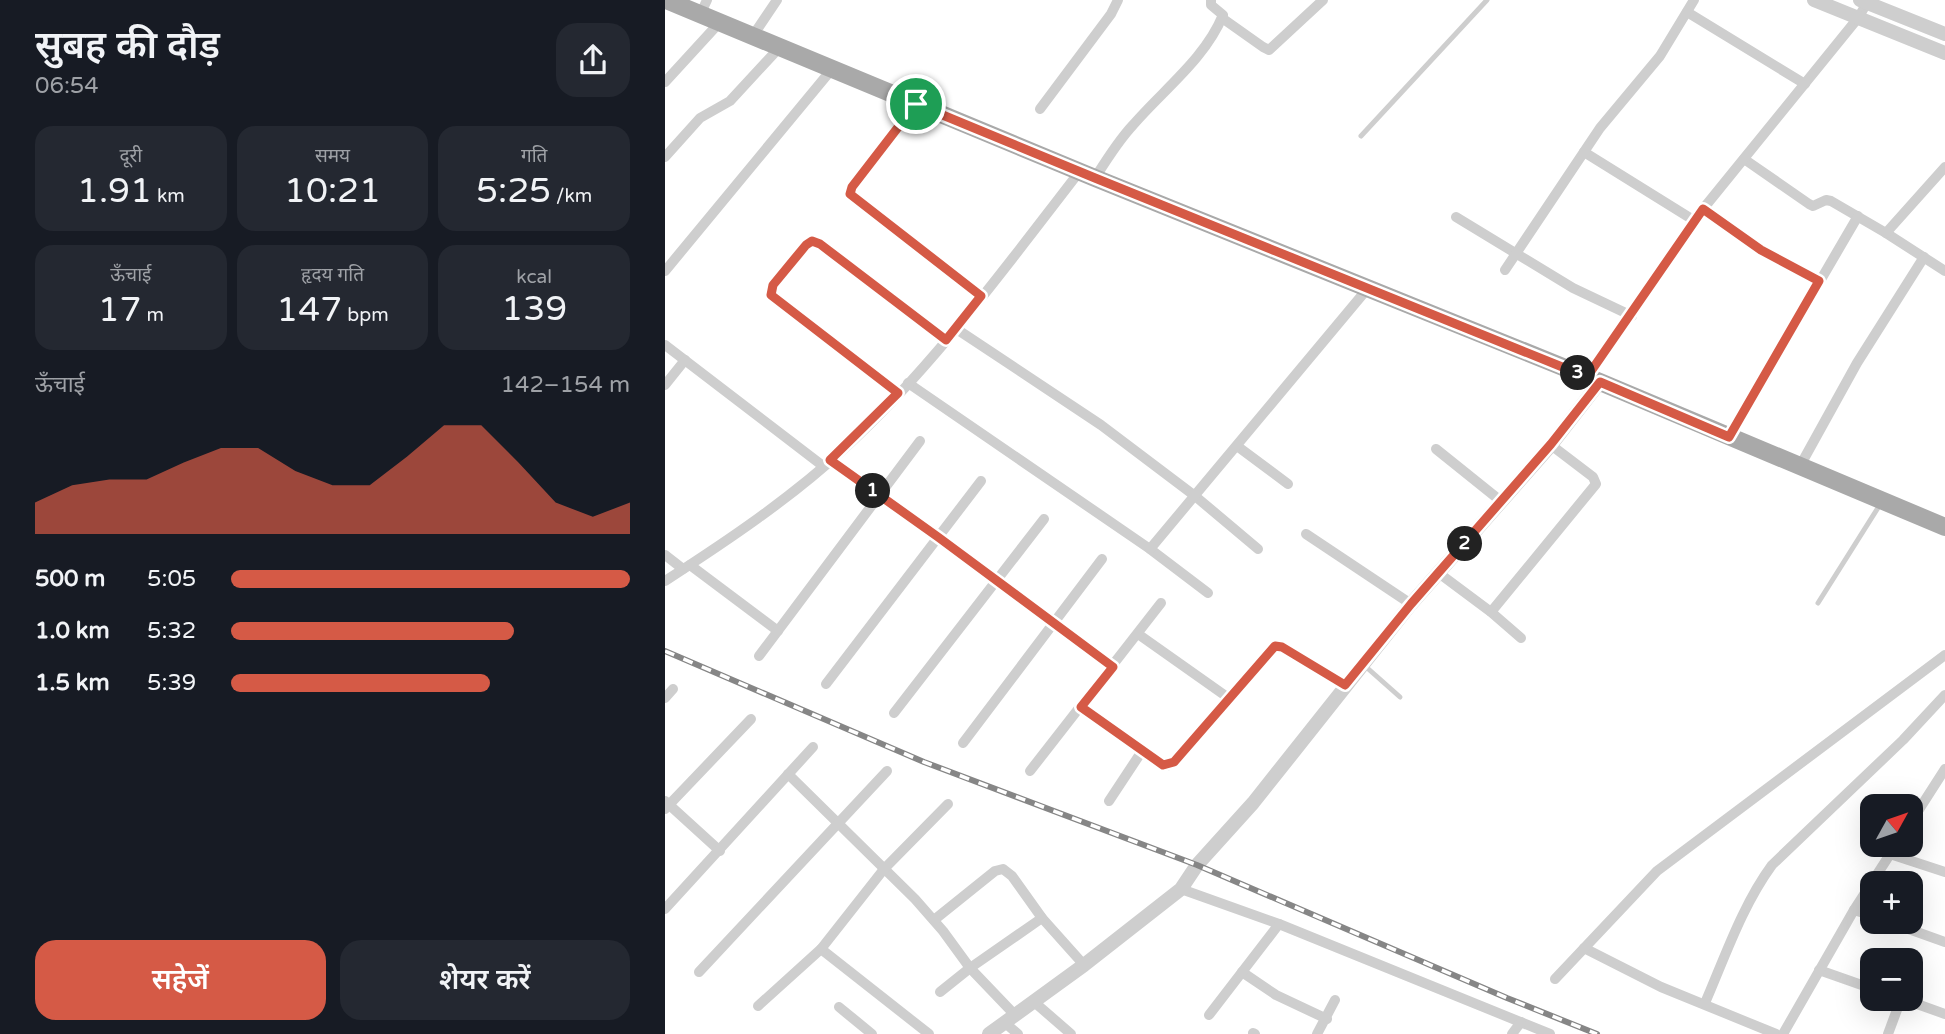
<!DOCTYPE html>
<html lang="hi">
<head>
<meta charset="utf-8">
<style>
  :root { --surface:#171b24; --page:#242831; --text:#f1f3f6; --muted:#9ea1a6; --accent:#d55a46 }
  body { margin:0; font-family:"Varela Round","Noto Sans Devanagari",sans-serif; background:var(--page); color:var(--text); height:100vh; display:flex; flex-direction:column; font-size:26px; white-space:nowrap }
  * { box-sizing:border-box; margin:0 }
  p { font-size:23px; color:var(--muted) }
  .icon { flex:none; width:38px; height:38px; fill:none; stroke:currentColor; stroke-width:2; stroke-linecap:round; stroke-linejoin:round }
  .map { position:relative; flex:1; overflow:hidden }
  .drawer { display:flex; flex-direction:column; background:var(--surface); width:665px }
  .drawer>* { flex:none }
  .needle { width:46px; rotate:50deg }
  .tools { position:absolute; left:1195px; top:794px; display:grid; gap:14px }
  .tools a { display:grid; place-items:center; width:63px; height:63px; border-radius:14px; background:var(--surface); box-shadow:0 7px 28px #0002; font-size:35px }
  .pin { position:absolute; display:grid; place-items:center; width:60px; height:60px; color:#fff; margin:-30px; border:4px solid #fff; border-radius:50%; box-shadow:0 2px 7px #0007 }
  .km { position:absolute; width:35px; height:35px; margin:-18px; border-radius:50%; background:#222; color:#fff; font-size:19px; line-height:35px; text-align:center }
  .round { display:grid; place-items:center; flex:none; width:74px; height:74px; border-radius:21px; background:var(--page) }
  .summary { display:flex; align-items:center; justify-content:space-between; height:119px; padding:0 35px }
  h1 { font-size:38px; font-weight:600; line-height:52px }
  .figures { display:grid; grid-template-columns:repeat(3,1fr); gap:10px; height:119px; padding:7px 35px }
  .figures div { display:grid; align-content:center; border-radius:18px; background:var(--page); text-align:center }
  .figures b { font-size:35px; font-weight:600 }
  .figures small { font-size:19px; font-weight:400 }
  .figures p { font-size:19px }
  .chart { height:196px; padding:14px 35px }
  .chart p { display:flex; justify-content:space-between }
  .chart svg { width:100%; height:126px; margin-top:7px; fill:var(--accent); opacity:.7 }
  .primary-button { display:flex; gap:14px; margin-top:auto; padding:14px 35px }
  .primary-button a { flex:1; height:80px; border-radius:21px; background:var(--accent); color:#fff; font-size:28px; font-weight:600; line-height:80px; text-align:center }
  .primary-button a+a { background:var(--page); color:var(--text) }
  ul { padding:0 35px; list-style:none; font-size:23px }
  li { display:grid; grid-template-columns:112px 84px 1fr; align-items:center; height:52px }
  li i { height:18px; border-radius:9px; background:var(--accent) }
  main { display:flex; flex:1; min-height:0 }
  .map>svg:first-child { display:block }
</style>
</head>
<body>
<main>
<section class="drawer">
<div class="summary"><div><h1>सुबह की दौड़</h1><p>06:54</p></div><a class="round"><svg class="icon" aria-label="share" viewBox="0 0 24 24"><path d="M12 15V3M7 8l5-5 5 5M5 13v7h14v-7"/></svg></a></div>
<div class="figures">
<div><p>दूरी</p><b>1.91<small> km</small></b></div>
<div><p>समय</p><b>10:21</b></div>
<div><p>गति</p><b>5:25<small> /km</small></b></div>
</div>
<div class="figures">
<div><p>ऊँचाई</p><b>17<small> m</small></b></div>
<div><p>हृदय गति</p><b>147<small> bpm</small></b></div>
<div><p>kcal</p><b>139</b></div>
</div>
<div class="chart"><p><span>ऊँचाई</span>142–154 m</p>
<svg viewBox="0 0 160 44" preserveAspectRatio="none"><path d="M0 44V33L10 27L20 25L30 25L40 19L50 14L60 14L70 22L80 27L90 27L100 17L110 6L120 6L130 19L140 33L150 38L160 33V44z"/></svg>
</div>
<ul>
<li><b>500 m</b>5:05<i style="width:100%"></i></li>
<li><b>1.0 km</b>5:32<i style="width:71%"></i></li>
<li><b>1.5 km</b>5:39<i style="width:65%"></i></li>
</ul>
<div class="primary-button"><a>सहेजें</a><a>शेयर करें</a></div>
</section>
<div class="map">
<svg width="1280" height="1034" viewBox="0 0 1280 1034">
  <rect width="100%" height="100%" fill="#fff"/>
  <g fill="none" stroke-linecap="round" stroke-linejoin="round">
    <g stroke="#cecece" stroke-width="5">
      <polyline points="696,136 822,0"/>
      <polyline points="1153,603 1216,503"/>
      <polyline points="700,666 735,697"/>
    </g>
    <g stroke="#cecece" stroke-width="10">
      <polyline points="1022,12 1140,84"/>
      <polyline points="35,15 42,0"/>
      <polyline points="557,18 598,47 604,50 658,0"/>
      <polyline points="87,37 112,0"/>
      <polyline points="0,82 55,22"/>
      <polyline points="252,104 187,187 185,194 316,296"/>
      <polyline points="375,109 446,14 453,0"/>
      <polyline points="919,152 1030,221"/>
      <polyline points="0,157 35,118 65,101 114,48"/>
      <polyline points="1079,159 1144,204 1148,206 1161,200 1166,201 1221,233 1280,271"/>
      <path d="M430,178C442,159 453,141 468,125C498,90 540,59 558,15L546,5V0"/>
      <polyline points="1038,209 1096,250 1154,281"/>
      <polyline points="791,217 908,288 967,316"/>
      <polyline points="1221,233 1280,167"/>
      <polyline points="840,270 935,128 995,56 1029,0"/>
      <polyline points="0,271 167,69"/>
      <polyline points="290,328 436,425 530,496 593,549"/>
      <polyline points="0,345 158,466"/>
      <polyline points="922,377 1038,209 1193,18 1202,3"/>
      <polyline points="243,383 485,549 543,593"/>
      <polyline points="0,385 20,360"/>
      <polyline points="233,393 106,295 108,285 141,245 147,241 155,244 281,339"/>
      <polyline points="1064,437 1193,216"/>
      <polyline points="572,446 623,484"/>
      <polyline points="771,449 837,502"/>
      <polyline points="165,461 273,537 448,667"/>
      <polyline points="1135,466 1192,363 1259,257"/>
      <polyline points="641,534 746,604"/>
      <polyline points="485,549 703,288"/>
      <polyline points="0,555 18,569"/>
      <polyline points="25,565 113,631"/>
      <polyline points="775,574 826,612 856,638"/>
      <path d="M0,581C62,541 126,498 180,448C268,367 342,265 415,171"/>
      <polyline points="826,612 931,484 928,477 886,445"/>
      <polyline points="473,634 565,699"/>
      <polyline points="94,656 255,441"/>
      <polyline points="161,684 316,481"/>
      <polyline points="0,698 8,689"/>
      <polyline points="416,707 491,762 502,766 509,762 610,646 617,647 680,685"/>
      <polyline points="229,713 379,519"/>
      <polyline points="298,743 437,559"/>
      <polyline points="365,771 496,603"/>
      <polyline points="123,774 250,899 278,931 305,968 349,1014"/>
      <polyline points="0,801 55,851"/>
      <polyline points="444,801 477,751"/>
      <polyline points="0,809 86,719"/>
      <polyline points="1246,822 1280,769"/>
      <polyline points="1225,854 1280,872"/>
      <polyline points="516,889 614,924 885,1034"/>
      <polyline points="0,909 148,747"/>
      <polyline points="1189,910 1208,916"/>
      <polyline points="269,920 330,871 338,869 347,876 377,918 419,965"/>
      <polyline points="1224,922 1280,942"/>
      <polyline points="919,948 996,987 1111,1034"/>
      <polyline points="156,949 264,1034"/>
      <polyline points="1154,970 1208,989"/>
      <polyline points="34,972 222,771"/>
      <polyline points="577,972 611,995 662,1019"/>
      <polyline points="890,979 992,871 1280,655"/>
      <polyline points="275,992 305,968 377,918"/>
      <polyline points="1238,999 1280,1014"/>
      <polyline points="368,1001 406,1034"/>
      <path d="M1040,1003C1060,957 1077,906 1107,865L1238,740L1280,695"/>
      <polyline points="93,1006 156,949 219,869 283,804"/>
      <polyline points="174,1007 207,1034"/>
      <polyline points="544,1015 614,924"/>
      <polyline points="339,1022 353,1034"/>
      <polyline points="588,1033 590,1034"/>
      <polyline points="652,1034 670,1000"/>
      <polyline points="847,1034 856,1022"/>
      <polyline points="1118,1034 1189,910 1231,845"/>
      <polyline points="1223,1034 1236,999"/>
    </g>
    <g stroke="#cecece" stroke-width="14">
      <polyline points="1149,0 1280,53"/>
      <polyline points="1195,0 1280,34"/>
      <polyline points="324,1034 419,965 516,889 532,865 588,803 746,604 886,445 935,382"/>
    </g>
    <polyline stroke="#a9a9a9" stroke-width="18" points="1,0 430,178 935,382 1280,527"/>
    <defs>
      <polyline id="rail" points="0,651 259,762 532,865 842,998 932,1034"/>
    </defs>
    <use href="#rail" stroke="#868686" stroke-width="6"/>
    <use href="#rail" stroke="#fff" stroke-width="3.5" stroke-dasharray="10" stroke-linecap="butt"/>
  </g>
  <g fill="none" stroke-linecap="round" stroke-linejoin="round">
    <defs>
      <polygon id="route" points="251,104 430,178 922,377 1038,209 1096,250 1154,281 1064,437 935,382 886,444 746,604 680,685 617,647 610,646 509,762 498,765 416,707 448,667 273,537 165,460 233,393 106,295 108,285 141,245 147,241 155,244 281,340 316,296 185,194 187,187"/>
    </defs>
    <use href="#route" stroke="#fff" stroke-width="14"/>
    <use href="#route" stroke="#d55a46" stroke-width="9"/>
  </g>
</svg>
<div class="tools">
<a><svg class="needle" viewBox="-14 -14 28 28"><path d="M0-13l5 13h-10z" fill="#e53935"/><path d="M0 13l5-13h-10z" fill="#9ea1a6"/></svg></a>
<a>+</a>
<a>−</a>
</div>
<div class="pin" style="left:251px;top:104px;background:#1e9e55"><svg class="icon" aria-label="arrive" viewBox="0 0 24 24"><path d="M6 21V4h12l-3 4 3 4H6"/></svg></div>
<b class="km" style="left:208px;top:491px">1</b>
<b class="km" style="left:800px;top:544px">2</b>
<b class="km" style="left:913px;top:373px">3</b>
</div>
</main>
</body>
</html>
